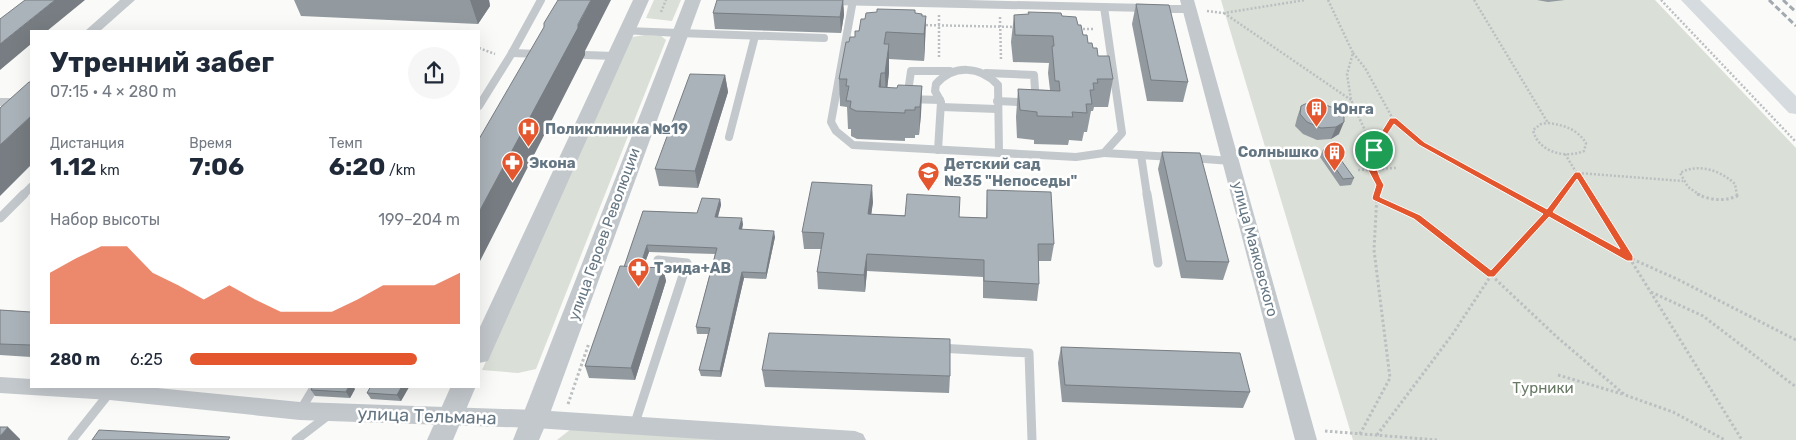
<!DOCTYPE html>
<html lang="ru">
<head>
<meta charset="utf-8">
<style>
  :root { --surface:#fff; --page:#f6f6f7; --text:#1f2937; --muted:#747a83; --accent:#e4572e }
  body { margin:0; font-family:Rubik,sans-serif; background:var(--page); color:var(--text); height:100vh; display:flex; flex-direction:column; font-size:19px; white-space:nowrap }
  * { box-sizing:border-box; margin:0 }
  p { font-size:16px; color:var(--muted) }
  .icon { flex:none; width:28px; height:28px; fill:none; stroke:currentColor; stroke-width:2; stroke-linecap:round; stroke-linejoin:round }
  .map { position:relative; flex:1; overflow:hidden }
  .details { position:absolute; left:30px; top:30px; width:450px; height:358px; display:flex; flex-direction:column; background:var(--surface); border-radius:0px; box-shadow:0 5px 20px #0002 }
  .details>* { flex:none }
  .pin { position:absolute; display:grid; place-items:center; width:42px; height:42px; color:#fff; margin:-21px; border:2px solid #fff; border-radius:50%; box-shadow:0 1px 5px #0007 }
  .round { display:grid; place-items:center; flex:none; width:52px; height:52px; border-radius:26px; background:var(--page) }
  .summary { display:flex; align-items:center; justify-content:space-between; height:85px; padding:0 20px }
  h1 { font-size:28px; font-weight:700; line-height:38px }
  .stats { display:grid; grid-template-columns:repeat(3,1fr); gap:8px; height:85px; padding:5px 20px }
  .stats div { display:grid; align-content:center }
  .stats b { font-size:25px; font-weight:700 }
  .stats small { font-size:14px; font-weight:400 }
  .stats p { font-size:14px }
  .chart { height:140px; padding:10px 20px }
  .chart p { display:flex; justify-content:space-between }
  .chart svg { width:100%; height:90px; margin-top:5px; fill:var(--accent); opacity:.7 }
  ul { padding:0 20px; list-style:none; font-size:16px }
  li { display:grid; grid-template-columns:80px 60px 1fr; align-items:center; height:38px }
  li i { height:12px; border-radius:6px; background:var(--accent) }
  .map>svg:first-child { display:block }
</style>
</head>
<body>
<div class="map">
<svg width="1796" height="440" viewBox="0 0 1796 440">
  <rect width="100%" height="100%" fill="#fafaf8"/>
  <g fill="#dadfd7">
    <polygon points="654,0 681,0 672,21 646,18"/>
    <polygon points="1221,0 1655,0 1796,148 1796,440 1353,440"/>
    <polygon points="645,35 661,36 666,40 536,369 518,373 482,370 632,37"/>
    <polygon points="571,429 731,440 557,440"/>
  </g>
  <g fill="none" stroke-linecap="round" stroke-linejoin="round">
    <g stroke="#bbbfc2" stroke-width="2.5" stroke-dasharray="2 2" stroke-linecap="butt">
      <polyline points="1328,0 1353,53 1347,74 1351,100 1374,150 1371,170 1380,185 1377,195"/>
      <polyline points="1474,0 1548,123"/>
      <polyline points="1661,0 1796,142"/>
      <polyline points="1207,11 1224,13 1305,0"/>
      <polyline points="661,12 666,0"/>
      <polyline points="1224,13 1351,100"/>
      <polyline points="939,15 939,59"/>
      <polyline points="1000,17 1001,60"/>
      <polyline points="922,25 1016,27"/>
      <polyline points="1079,29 1093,29"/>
      <polyline points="479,48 495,54"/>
      <polyline points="1353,53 1365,68 1393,119 1374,149"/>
      <polyline points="1393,119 1422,143 1516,195"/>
      <path d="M1548,123C1564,125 1577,129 1586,143L1584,151C1565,159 1538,152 1533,130L1541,124Z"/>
      <polyline points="1565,154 1590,195"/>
      <polyline points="1358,170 1396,168"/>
      <polyline points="1578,173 1683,181"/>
      <polyline points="1561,195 1577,173"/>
      <path d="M1700,195L1688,187L1680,173C1698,163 1720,170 1735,184L1737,195"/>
    </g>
    <g stroke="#bbbfc2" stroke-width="3" stroke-dasharray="2.5 2.5" stroke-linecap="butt">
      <polyline points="1514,194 1630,258 1679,280 1796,340"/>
      <polyline points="1590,194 1742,440"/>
      <path d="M1697,194C1710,200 1723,202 1737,196V194"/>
      <polyline points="1376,198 1417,217 1491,275 1558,338 1625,395 1673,412 1725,440"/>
      <polyline points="1651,292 1703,316 1796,387"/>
      <polyline points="1558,375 1622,394"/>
      <polyline points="568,404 589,343"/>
      <polyline points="1325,431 1437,440"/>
      <polyline points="1360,434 1390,378 1374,250 1377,194"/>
      <polyline points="1377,435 1452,335 1494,271 1548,213 1562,194"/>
    </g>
    <g stroke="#c3c8cc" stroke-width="8">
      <polyline points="853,0 831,122 836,131 853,145 1076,157 1104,153 1122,133 1104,7"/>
      <polyline points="832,1 1147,8"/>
      <polyline points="1160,9 1189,9"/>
      <polyline points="679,33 824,38"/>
      <polyline points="512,53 539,54"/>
      <polyline points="585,55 614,56"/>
      <polyline points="986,73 1034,75 1036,103 997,101"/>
      <polyline points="940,100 907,99 911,71 950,71"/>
      <polyline points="0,102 9,102"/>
      <polyline points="479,106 512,53 541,0"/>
      <polyline points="941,107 997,109"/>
      <polyline points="729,137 755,36"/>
      <path d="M938,150L941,102L935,91L936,84C954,64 980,66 998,85L999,153"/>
      <polyline points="1104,153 1173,157"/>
      <polyline points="1141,155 1147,195"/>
      <polyline points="1191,158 1231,161"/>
      <polyline points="23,195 31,187"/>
    </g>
    <g stroke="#c3c8cc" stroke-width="9">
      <polyline points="1147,194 1158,263"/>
      <polyline points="0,218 24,194"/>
      <polyline points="939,348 1029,353 1032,440"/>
      <polyline points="300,411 315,386"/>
      <polyline points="634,426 687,263 658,260"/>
      <polyline points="72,440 111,391"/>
      <polyline points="296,440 330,414"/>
    </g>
    <g fill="#c3c8cc" fill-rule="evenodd">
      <polygon points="120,0 135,0 100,31 85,31"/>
      <polygon points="1180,0 1194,0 1317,440 1295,440"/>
      <polygon points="627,27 679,29 684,30 686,33 684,36 679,37 622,34 620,31"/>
      <polygon points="0,377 31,379 31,386 137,386 300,402 535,410 855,431 863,434 866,440 717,440 535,428 300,420 110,400 0,393"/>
    </g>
    <g fill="#c3c8cc" fill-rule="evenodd">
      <polygon points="633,0 649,0 491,354 488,361 479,363 479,329"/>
      <polygon points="685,0 701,0 548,419 539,440 513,440"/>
      <polygon points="451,386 476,386 453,440 427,440"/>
    </g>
    <polygon fill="#d6dbdf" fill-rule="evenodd" points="1681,0 1700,0 1796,96 1796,114 1789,113"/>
    <g stroke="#a2aab0" stroke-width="3" stroke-dasharray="6 3" stroke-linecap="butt">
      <polyline points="1769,0 1796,26"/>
      <polyline points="1783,0 1796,12"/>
    </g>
  </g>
  <g fill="#929a9f">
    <polygon points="294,0 489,0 490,6 478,24 301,16"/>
    <polygon points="843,0 844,15 841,33 715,29 713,13"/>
    <polygon points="1537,0 1565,0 1548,2"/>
    <polygon points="1136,4 1188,82 1183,102 1147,101 1132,24"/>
    <polygon points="915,10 915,13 922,16 926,16 925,43 924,61 889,59 889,72 887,88 897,88 922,86 921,114 919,135 915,135 915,138 905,138 905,141 857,139 851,136 851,129 848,129 847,107 840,106 839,79 849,42 855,37 865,19"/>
    <polygon points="1014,15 1062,16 1078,25 1088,43 1098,56 1113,79 1108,107 1094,107 1093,111 1091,111 1087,132 1084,132 1082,141 1069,140 1068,145 1034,144 1034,140 1017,138 1016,117 1018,89 1050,90 1048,73 1049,63 1013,62 1011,42"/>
    <polygon points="725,75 728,92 698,188 659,186 655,169"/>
    <polygon points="1301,106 1337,109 1339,134 1331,139 1317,140 1303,134 1295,126 1297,118"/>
    <polygon points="1323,150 1354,178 1351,185 1340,186 1320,157"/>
    <polygon points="1162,152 1229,262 1223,280 1181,278 1158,169"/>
    <polygon points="987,190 1054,244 1051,261 1038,261 1039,284 1037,301 983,298 983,277 867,271 865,292 818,289 817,272 821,249 804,249 802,232 873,202 871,214 986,218"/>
    <polygon points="720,199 721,205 718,217 743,224 742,230 775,237 766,279 744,278 721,377 701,376 699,370 708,334 697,334 696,327 715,254 649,252 643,267 663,268 666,281 635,380 589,378 585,366 624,267 643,211 697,213"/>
    <polygon points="0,310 31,312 31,357 0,355"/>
    <polygon points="1061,347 1250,392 1243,408 1062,402 1058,363"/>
    <polygon points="762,370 950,376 949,393 765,387"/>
    <polygon points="371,386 409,386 409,387 401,401 371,399 367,393"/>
    <polygon points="355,389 350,398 315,396 311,390"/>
  </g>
  <g fill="#777d82">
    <polygon points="55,0 85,0 47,31 31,31 31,44 0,70 0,44"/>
    <polygon points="470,0 489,0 490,6 478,24"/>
    <polygon points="591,0 611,0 585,51 585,55 479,263 479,212"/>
    <polygon points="843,0 844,15 841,33 840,17"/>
    <polygon points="926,16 925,43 924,61 924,34"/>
    <polygon points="889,44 889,72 886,100 885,73"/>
    <polygon points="881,73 881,100 879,87"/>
    <polygon points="725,75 728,92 698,188 695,171"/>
    <polygon points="922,86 921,114 919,135 920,107"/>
    <polygon points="31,116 31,165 0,196 0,145"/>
    <polygon points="1344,122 1339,134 1331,139 1336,127"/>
    <polygon points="872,185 873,202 869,231 868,214"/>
    <polygon points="720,199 721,205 716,223 715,217"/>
    <polygon points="742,218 743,224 740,236 739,229"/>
    <polygon points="774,231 775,237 766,279 766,273"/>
    <polygon points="647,245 649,252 639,279 638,273"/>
    <polygon points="867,254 867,271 865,292 864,275"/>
    <polygon points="663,268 666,281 635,380 631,368"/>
    <polygon points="742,272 744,278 721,377 720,371"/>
    <polygon points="349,386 353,386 355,389 350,398 346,392"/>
    <polygon points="402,386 409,387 401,401 397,395"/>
    <polygon points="8,427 20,439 20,440 0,440 0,436"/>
  </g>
  <g fill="#aab3b9" stroke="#777d82">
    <polygon points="25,0 55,0 0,44 0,19"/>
    <polygon points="558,0 591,0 578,24 578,28 479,212 479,139 544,27 544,23"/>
    <polygon points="717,0 843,0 840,17 713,13"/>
    <polygon points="1136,4 1169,5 1188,82 1151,80"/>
    <polygon points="877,9 915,10 915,13 922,14 922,16 926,16 924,34 886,32 884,44 889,44 885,73 881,73 879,87 897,88 898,85 922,86 920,107 915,107 915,110 905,110 905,113 856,111 850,108 851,101 846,101 849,86 846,86 847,79 839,79 846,42 849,42 850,37 855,37 855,31 859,31 861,19 865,19 866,13 877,12"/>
    <polygon points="1028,12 1061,13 1062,16 1076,17 1078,25 1081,25 1083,35 1087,35 1088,43 1092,43 1093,48 1097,48 1098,56 1109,56 1113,79 1097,79 1098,83 1093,83 1094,90 1090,90 1092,104 1086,104 1087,113 1072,112 1073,117 1037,116 1037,112 1020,110 1018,89 1060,91 1059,81 1055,81 1052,46 1054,46 1053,36 1015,35 1014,15 1029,14"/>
    <polygon points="690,74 725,75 695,171 655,169"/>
    <polygon points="29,82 31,82 31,116 0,145 0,108"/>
    <polygon points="1317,102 1337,109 1344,117 1344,122 1336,127 1321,128 1307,122 1300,114 1301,106 1305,104"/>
    <polygon points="1333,149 1354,178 1343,179 1323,150"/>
    <polygon points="1162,152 1200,153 1229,262 1186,261"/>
    <polygon points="812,182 872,185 868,214 905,216 907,194 960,197 959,217 987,218 987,190 1051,192 1054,244 1038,244 1039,284 984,281 984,260 867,254 864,275 817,272 824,233 802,232"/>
    <polygon points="702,198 720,199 715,217 742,218 739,229 774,231 766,273 742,272 720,371 699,370 710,328 696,327 717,248 647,245 640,267 624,267 643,211 697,213"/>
    <polygon points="620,266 663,268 631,368 585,366"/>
    <polygon points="0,310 31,312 31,345 0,344"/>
    <polygon points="769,333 950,339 950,376 762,370"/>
    <polygon points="1061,347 1240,353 1250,392 1065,385"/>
    <polygon points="313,386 349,386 346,392 311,390"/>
    <polygon points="371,386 402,386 397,395 367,393"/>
    <polygon points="0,427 8,427 0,436"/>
    <polygon points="99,430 230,437 228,440 92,440"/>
  </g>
  <path fill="#e4572e" stroke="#fff" fill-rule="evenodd" d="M1390,118H1396L1424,142L1547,209L1575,172H1580L1633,256V261H1627L1549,217L1494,277H1488L1414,219L1373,200L1372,198L1376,185L1368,170L1370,150ZM1394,124L1419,145L1543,214L1491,270L1420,215L1380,197L1384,185C1368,157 1378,149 1394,124ZM1577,179L1620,249L1553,212Z"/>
  <defs>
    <symbol id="building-pin" viewBox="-11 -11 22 30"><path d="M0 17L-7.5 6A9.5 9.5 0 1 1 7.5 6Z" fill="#e4572e" stroke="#fff"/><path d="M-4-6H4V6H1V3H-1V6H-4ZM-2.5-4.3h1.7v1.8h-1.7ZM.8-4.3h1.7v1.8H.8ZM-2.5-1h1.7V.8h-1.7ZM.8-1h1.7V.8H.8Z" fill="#fff"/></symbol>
    <symbol id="hospital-pin" viewBox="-11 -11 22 30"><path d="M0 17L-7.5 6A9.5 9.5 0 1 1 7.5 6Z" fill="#e4572e" stroke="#fff"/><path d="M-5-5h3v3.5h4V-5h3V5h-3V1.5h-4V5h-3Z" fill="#fff"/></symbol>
    <symbol id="pharmacy-pin" viewBox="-11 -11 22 30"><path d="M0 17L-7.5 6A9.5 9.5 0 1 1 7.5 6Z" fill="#e4572e" stroke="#fff"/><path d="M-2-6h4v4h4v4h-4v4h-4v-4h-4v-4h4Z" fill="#fff"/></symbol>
    <symbol id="school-pin" viewBox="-11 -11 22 30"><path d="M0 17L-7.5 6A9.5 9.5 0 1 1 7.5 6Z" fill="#e4572e" stroke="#fff"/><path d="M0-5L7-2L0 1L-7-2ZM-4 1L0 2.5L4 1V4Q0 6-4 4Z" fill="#fff"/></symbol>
  </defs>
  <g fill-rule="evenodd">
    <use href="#building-pin" x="1304" y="96" width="25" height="34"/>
    <use href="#hospital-pin" x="516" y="116" width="25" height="34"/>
    <use href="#building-pin" x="1322" y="140" width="25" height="34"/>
    <use href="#pharmacy-pin" x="500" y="150" width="25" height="34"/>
    <use href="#school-pin" x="916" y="160" width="25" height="34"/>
    <use href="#pharmacy-pin" x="626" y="256" width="25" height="34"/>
  </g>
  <g text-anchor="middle" stroke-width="5" stroke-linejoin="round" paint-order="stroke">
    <g font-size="15" font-weight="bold" fill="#657683" stroke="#fff" text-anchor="start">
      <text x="1333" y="114">Юнга</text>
      <text x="545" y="134">Поликлиника №19</text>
      <text x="1319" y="157" text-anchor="end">Солнышко</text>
      <text x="529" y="168">Экона</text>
      <text x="944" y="169">Детский сад<tspan x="944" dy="17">№35 "Непоседы"</tspan></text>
      <text x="654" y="273">Тэида+АВ</text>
    </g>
    <g font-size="15" fill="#657683" stroke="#fff">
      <text transform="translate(604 234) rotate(-70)" y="5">улица Героев Революции</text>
      <text transform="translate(1255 249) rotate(75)" y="5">улица Маяковского</text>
    </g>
    <g font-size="15" fill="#687a64" stroke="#fff">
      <text x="1543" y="393">Турники</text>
    </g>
    <g font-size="18" fill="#657683" stroke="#fff">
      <text transform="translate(427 416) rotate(2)" y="6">улица Тельмана</text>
    </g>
  </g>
</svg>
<div class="pin" style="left:1374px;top:150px;background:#1e9e55"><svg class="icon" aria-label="arrive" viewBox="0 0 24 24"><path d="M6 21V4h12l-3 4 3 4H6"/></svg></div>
<section class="details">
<div class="summary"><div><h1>Утренний забег</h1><p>07:15 · 4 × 280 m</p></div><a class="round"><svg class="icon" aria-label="share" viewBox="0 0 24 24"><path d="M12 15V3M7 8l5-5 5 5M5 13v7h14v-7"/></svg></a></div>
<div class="stats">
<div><p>Дистанция</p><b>1.12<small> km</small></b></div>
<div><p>Время</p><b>7:06</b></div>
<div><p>Темп</p><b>6:20<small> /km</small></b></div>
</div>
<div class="chart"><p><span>Набор высоты</span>199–204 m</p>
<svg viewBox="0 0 160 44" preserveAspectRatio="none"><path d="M0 44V19L10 12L20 6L30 6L40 19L50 25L60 32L70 25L80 32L90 38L100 38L110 38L120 32L130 25L140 25L150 25L160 19V44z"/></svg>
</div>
<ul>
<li><b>280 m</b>6:25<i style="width:84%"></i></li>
</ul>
</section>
</div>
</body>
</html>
